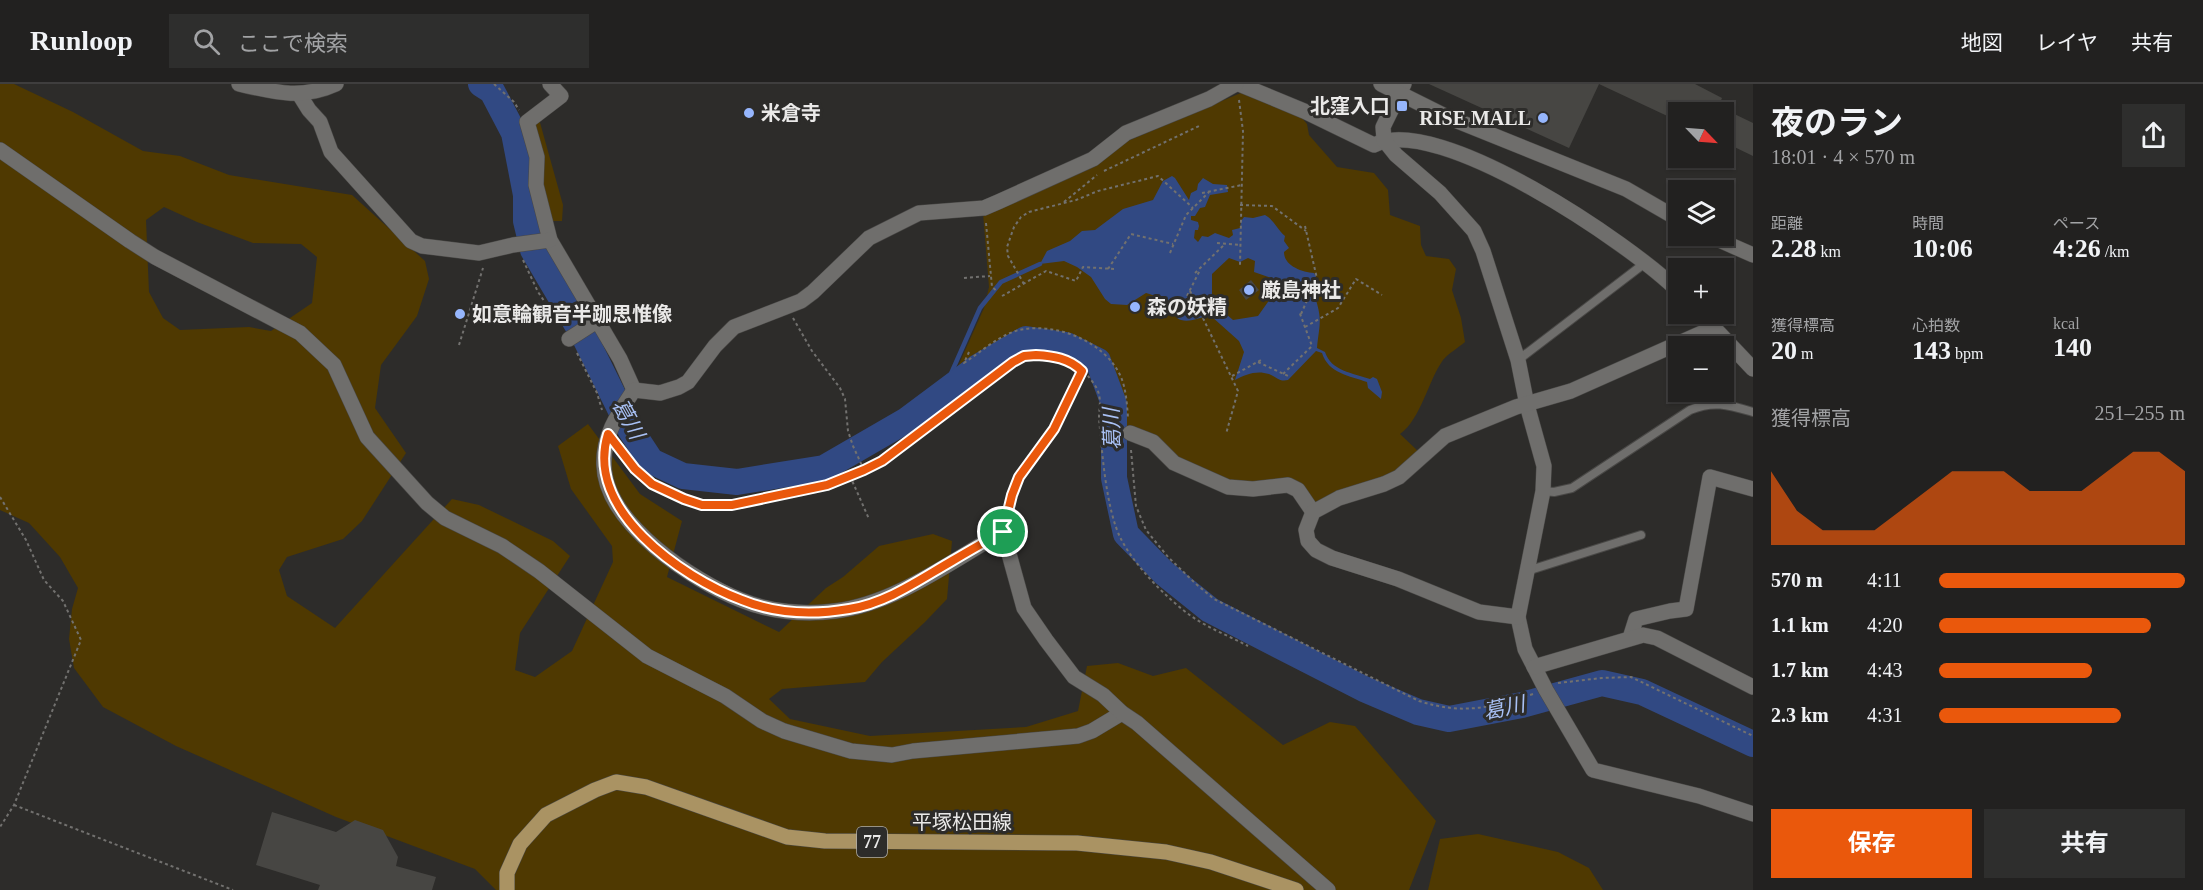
<!DOCTYPE html>
<html lang="ja">
<head>
<meta charset="utf-8">
<style>
  :root { --surface:#222120; --page:#2e2e2d; --text:#f1f3f6; --muted:#a2a3a5; --line:#3f3e3e; --accent:#ea580c }
  body { margin:0; font-family:"Times New Roman","Noto Sans JP",serif; background:var(--page); color:var(--text); height:100vh; display:flex; flex-direction:column; font-size:22px; white-space:nowrap }
  * { box-sizing:border-box; margin:0 }
  p { font-size:20px; color:var(--muted) }
  .icon { flex:none; width:33px; height:33px; fill:none; stroke:currentColor; stroke-width:2; stroke-linecap:round; stroke-linejoin:round }
  .map { position:relative; flex:1; overflow:hidden }
  .side { display:flex; flex-direction:column; background:var(--surface); width:450px }
  .side>* { flex:none }
  .needle { width:39px; rotate:115deg }
  .controls { position:absolute; left:1668px; top:18px; display:grid; gap:12px }
  .controls a { display:grid; place-items:center; width:66px; height:66px; border-radius:0px; background:var(--surface); box-shadow:0 2px 4px #0004,0 0 0 2px var(--line); font-size:30px }
  .pin { position:absolute; display:grid; place-items:center; width:51px; height:51px; color:#fff; margin:-26px; border:3px solid #fff; border-radius:50%; box-shadow:0 2px 6px #0007 }
  .round { display:grid; place-items:center; flex:none; width:63px; height:63px; border-radius:0px; background:var(--page) }
  .headline { display:flex; align-items:center; justify-content:space-between; height:102px; padding:0 18px }
  h1 { font-size:33px; font-weight:700; line-height:45px }
  .stats { display:grid; grid-template-columns:repeat(3,1fr); gap:9px; height:102px; padding:6px 18px }
  .stats div { display:grid; align-content:center }
  .stats b { font-size:26px; font-weight:700 }
  .stats small { font-size:16px; font-weight:400 }
  .stats p { font-size:16px }
  .chart { height:168px; padding:12px 18px }
  .chart p { display:flex; justify-content:space-between }
  .chart svg { width:100%; height:108px; margin-top:6px; fill:var(--accent); opacity:.7 }
  .action { display:flex; gap:12px; margin-top:auto; padding:12px 18px }
  .action a { flex:1; height:69px; border-radius:0px; background:var(--accent); color:#fff; font-size:24px; font-weight:700; line-height:69px; text-align:center }
  .action a+a { background:var(--page); color:var(--text) }
  ul { padding:0 18px; list-style:none; font-size:20px }
  li { display:grid; grid-template-columns:96px 72px 1fr; align-items:center; height:45px }
  li i { height:15px; border-radius:8px; background:var(--accent) }
  header { display:flex; align-items:center; gap:36px; box-sizing:border-box; height:84px; padding:0 30px; background:var(--surface); border-bottom:2px solid var(--line) }
  header strong { font-size:28px }
  nav { display:flex; gap:33px; margin-inline-start:auto; font-size:21px }
  .search { width:420px; height:54px; background:var(--page); display:flex; align-items:center; gap:15px; box-sizing:border-box; padding:0 21px; border-radius:0px; color:var(--muted); font-size:22px }
  main { display:flex; flex:1; min-height:0 }
  .map>svg:first-child { display:block }
</style>
</head>
<body>
<header>
<strong>Runloop</strong>
<div class="search"><svg class="icon" aria-label="search" viewBox="0 0 24 24"><circle cx="10" cy="10" r="6"/><path d="M15 15l6 6"/></svg>ここで検索</div>
<nav><a>地図</a><a>レイヤ</a><a>共有</a></nav>
</header>
<main>
<div class="map">
<svg width="1753" height="806" viewBox="0 0 1753 806">
  <rect width="100%" height="100%" fill="#2d2c2a"/>
  <g fill="#4f3901" fill-rule="evenodd">
    <path d="M0,0H14L73,28L143,67L180,72L229,91L352,111L425,177L429,195L417,232L381,281L375,324L406,369L362,437L343,455L287,473L279,486L287,512L335,544L452,415L479,421L553,457L570,472L520,549L515,586L535,593L572,567L613,478L612,462L571,405L558,362L588,340L640,410L682,437L667,493L779,548L826,504L843,493L879,462L933,450L952,457L947,515L925,538L882,578L865,598L782,605L769,615L790,635L870,652L1026,643L1078,627L1087,582L1118,579L1153,592L1186,584L1283,661L1330,638L1355,642L1436,737L1409,806H496L475,785L336,733L176,662L103,623L74,584L69,555L72,525L78,504L60,473L29,439L0,426ZM164,123L197,138L253,159L301,160L317,173L312,219L271,247L249,243L180,246L163,234L149,208L146,136Z"/>
    <path d="M1243,8L1301,33L1307,40L1309,51L1337,83L1374,89L1388,106L1390,131L1420,142L1421,161L1426,172L1449,175L1456,185L1452,206L1461,234L1465,258C1458,264 1449,269 1443,276C1428,297 1421,335 1400,350L1420,369L1397,392L1314,420L1300,403L1233,399L1178,377L1156,354L1126,342C1124,331 1123,318 1120,306C1106,261 1047,234 1004,254C987,263 971,278 955,289L984,224L989,203L983,129L1116,62Z"/>
    <polygon points="539,35 563,121 562,137 551,137 546,127 533,38"/>
    <polygon points="1478,750 1558,768 1589,784 1603,806 1428,806 1440,755"/>
  </g>
  <path fill="#314983" fill-rule="evenodd" d="M1172,92L1175,94L1189,116L1191,109L1197,106L1198,100L1203,94L1213,100L1227,101L1228,108L1210,111L1205,123L1200,124L1195,132H1191V136L1198,138L1199,142L1198,146H1195L1194,154L1198,158L1202,152L1208,153L1215,149L1229,154L1233,151L1232,146L1240,144L1241,137L1244,133L1253,134L1265,131C1274,136 1277,145 1285,152L1284,157L1289,164L1284,168C1284,182 1302,188 1314,189L1320,200L1315,213C1323,237 1319,241 1317,264L1325,268C1331,287 1353,289 1370,295L1373,293L1377,295L1382,308L1381,315L1368,304L1367,298C1350,292 1328,289 1322,269L1316,267L1288,296C1279,298 1277,293 1269,290C1257,286 1246,290 1235,296L1244,268L1239,257L1211,232C1202,232 1191,239 1181,236C1175,234 1175,230 1171,225C1165,218 1155,211 1146,209L1127,221L1111,220L1105,215L1091,193L1077,183L1064,177L1040,180L1047,167L1070,157L1082,147L1095,146L1123,125L1153,116L1163,97ZM1229,174L1240,178L1248,174L1255,177L1254,188L1274,195L1275,208L1258,232L1233,236L1212,218V190Z"/>
  <g fill="none" stroke-linecap="round" stroke-linejoin="round">
    <polyline stroke="#314983" stroke-width="4.5" points="942,310 980,224 1001,198 1040,180"/>
    <polyline stroke="#314983" stroke-width="26" points="481,0 492,7 514,49 526,111 526,137 533,166 586,256 630,345 651,377 683,392 737,398 824,384 907,336 978,283 1026,255 1066,261 1098,277 1114,320 1114,394 1126,450 1164,489 1210,526 1364,605 1418,628 1449,635 1522,621 1602,599 1642,608 1753,660"/>
  </g>
  <g fill="#474643">
    <polygon points="1429,0 1599,0 1569,64"/>
    <polygon points="1599,0 1695,0 1722,14 1716,28 1678,28 1678,37"/>
    <polygon points="1724,25 1753,39 1753,72 1724,58"/>
    <polygon points="1251,196 1259,206 1246,216 1239,206"/>
    <polygon points="272,728 336,748 355,736 383,746 398,773 396,782 436,793 432,806 318,806 320,801 256,781"/>
  </g>
  <g fill="none" stroke-linecap="round" stroke-linejoin="round">
    <defs>
      <g id="service">
        <polyline points="1518,276 1645,179"/>
        <path d="M1543,407L1554,408L1572,404L1690,326C1714,316 1729,321 1753,328"/>
        <polyline points="1527,487 1641,451"/>
      </g>
      <g id="minor">
        <polyline points="550,0 561,12 527,38 537,73 536,101 550,156 620,275 634,306"/>
        <path d="M1239,0L1304,27L1374,61C1437,28 1632,161 1678,207"/>
        <polyline points="1404,0 1383,43 1384,56 1396,71 1440,109 1474,147 1483,167 1518,276 1527,321 1544,382 1543,407 1518,533 1525,565 1546,606 1593,686 1699,712 1753,730"/>
        <polyline points="299,10 309,26 320,38 331,68 411,157 422,162 479,169 513,161 550,156"/>
        <polyline points="0,66 130,157 155,173 300,249 334,281 367,353 427,419 445,434 502,462 539,487 647,572 725,612 762,637 784,647 851,667 892,671 913,667 1078,652 1092,647 1122,629"/>
        <polyline points="1701,230 1753,285"/>
        <polyline points="569,255 597,237"/>
        <path d="M634,306C618,330 603,351 604,381C605,439 693,497 741,516C770,528 805,531 835,527C895,520 951,477 1003,448L1024,524L1046,556L1074,593L1103,611L1122,629L1137,639L1328,806"/>
        <polyline points="634,306 660,309 679,303 688,298 715,262 734,243 801,217 813,208 869,154 919,129 984,124 998,118 1093,75 1126,49 1209,15 1236,0"/>
        <polyline points="1130,349 1153,358 1174,379 1228,403 1253,405 1288,401 1298,406 1313,428"/>
        <polyline points="1518,533 1479,528 1398,495 1332,474 1316,466 1308,457 1306,446 1313,428 1339,414 1384,400 1399,393 1445,352 1516,323 1571,307 1715,243"/>
        <polyline points="1630,554 1636,535 1670,527 1686,525 1710,393 1753,405"/>
        <polyline points="1534,583 1643,551 1657,554 1753,603"/>
      </g>
      <g id="tertiary">
        <path d="M239,0C274,8 301,16 336,0"/>
        <polyline points="1381,0 1445,32 1626,105 1678,135"/>
        <polyline points="1710,152 1753,171"/>
      </g>
      <polyline id="primary" points="507,806 507,789 520,760 546,731 595,706 616,698 646,703 787,753 825,757 1077,759 1166,768 1211,778 1296,806"/>
    </defs>
    <use href="#service" stroke="#494846" stroke-width="10"/>
    <use href="#minor" stroke="#494846" stroke-width="16"/>
    <use href="#tertiary" stroke="#494846" stroke-width="16"/>
    <use href="#primary" stroke="#494846" stroke-width="16"/>
    <g stroke="#72716f" stroke-width="2" stroke-dasharray="3 3" stroke-linecap="butt">
      <polyline points="494,0 514,18 519,26"/>
      <polyline points="1239,16 1243,47 1240,181"/>
      <polyline points="1104,87 1199,42"/>
      <polyline points="1202,109 1242,101"/>
      <polyline points="1064,118 1097,91"/>
      <polyline points="1240,121 1272,122 1306,147"/>
      <polyline points="986,139 992,203 998,208"/>
      <polyline points="1305,142 1318,199"/>
      <polyline points="1217,159 1240,161"/>
      <polyline points="1170,169 1186,131 1209,108"/>
      <polyline points="523,176 538,208 562,243"/>
      <polyline points="1108,185 1131,150 1173,160"/>
      <polyline points="1195,189 1225,160"/>
      <polyline points="964,194 990,192"/>
      <polyline points="1024,200 1008,172 1007,163 1014,143 1021,133 1029,128 1076,116 1098,107 1158,92 1193,124"/>
      <polyline points="1190,207 1238,307 1226,350"/>
      <polyline points="1002,212 1046,187 1076,197 1083,183 1114,185"/>
      <polyline points="1187,212 1200,186"/>
      <polyline points="1301,230 1317,194"/>
      <polyline points="793,234 812,267 840,304 845,315 848,347 853,362 864,386"/>
      <polyline points="1305,243 1338,224 1356,195 1382,211"/>
      <polyline points="459,261 483,184"/>
      <path d="M969,268L964,279C981,268 999,251 1019,246C1056,238 1105,257 1121,293C1126,305 1127,320 1128,334"/>
      <polyline points="577,269 597,309 602,326"/>
      <polyline points="1258,278 1288,292"/>
      <polyline points="1283,290 1312,262 1299,227"/>
      <polyline points="1232,292 1261,276"/>
      <polyline points="1100,335 1117,343"/>
      <path d="M620,366L635,385L653,400L684,415L702,421H732L799,408L827,401L882,377L1013,278C1039,265 1068,271 1088,292C1092,297 1098,304 1099,311C1101,318 1099,327 1099,334C1102,367 1106,426 1121,455C1135,482 1166,514 1191,532C1208,544 1229,552 1248,562"/>
      <path d="M1131,366L1136,422L1146,446L1168,473L1196,500L1214,515L1419,617C1463,631 1490,624 1533,610"/>
      <polyline points="850,392 869,435"/>
      <polyline points="0,413 26,456 44,496 63,517 81,556 14,721 0,743"/>
      <polyline points="1006,433 1012,411 1019,393 1054,345 1082,288"/>
      <polyline points="1558,599 1602,594 1631,593 1753,652"/>
      <polyline points="14,721 233,806"/>
    </g>
    <use href="#service" stroke="#6f6e6c" stroke-width="8"/>
    <use href="#minor" stroke="#6f6e6c" stroke-width="15"/>
    <use href="#tertiary" stroke="#6f6e6c" stroke-width="15"/>
    <use href="#primary" stroke="#aa9363" stroke-width="15"/>
  </g>
  <g fill="none" stroke-linecap="round" stroke-linejoin="round">
    <defs>
      <path id="route" d="M1036,271C1053,272 1069,274 1082,287L1054,345L1019,393L1012,411L1003,448C986,457 969,467 952,477C919,496 887,519 849,525C814,531 776,530 742,516C681,493 584,426 608,350L635,385L652,400L684,415L702,421H732L827,401L864,386L882,377L1013,278L1024,272Z"/>
    </defs>
    <use href="#route" stroke="#fff" stroke-width="12"/>
    <use href="#route" stroke="#ea580c" stroke-width="8"/>
  </g>
  <g fill="#96b6fd" stroke="#2d2c2a" stroke-width="2">
    <rect x="1396" y="16" width="12" height="12" rx="3"/>
    <circle cx="749" cy="29" r="6"/>
    <circle cx="1543" cy="34" r="6"/>
    <circle cx="1249" cy="206" r="6"/>
    <circle cx="1135" cy="223" r="6"/>
    <circle cx="460" cy="230" r="6"/>
  </g>
  <g text-anchor="middle" stroke-width="6" stroke-linejoin="round" paint-order="stroke">
    <rect fill="#2d2c2a" stroke="#b1b0af" stroke-width="1.5" x="857" y="743" width="30" height="30" rx="4.5"/>
    <g font-size="18" font-weight="bold" fill="#eae9e8">
      <text x="872" y="764">77</text>
    </g>
    <g font-size="20" font-weight="bold" fill="#eae9e8" stroke="#2d2c2a" text-anchor="start">
      <text x="1390" y="29" text-anchor="end">北窪入口</text>
      <text x="761" y="36">米倉寺</text>
      <text x="1531" y="41" text-anchor="end">RISE MALL</text>
      <text x="1261" y="213">厳島神社</text>
      <text x="1147" y="230">森の妖精</text>
      <text x="472" y="237">如意輪観音半跏思惟像</text>
    </g>
    <g font-size="20" fill="#eae9e8" stroke="#2d2c2a">
      <text x="962" y="745">平塚松田線</text>
    </g>
    <g font-size="21" font-style="italic" fill="#a9c1f5" stroke="#2d2c2a">
      <text transform="translate(628 335) rotate(61)" y="7">葛川</text>
      <text transform="translate(1112 345) rotate(-92)" y="7">葛川</text>
      <text transform="translate(1504 624) rotate(-12)" y="7">葛川</text>
    </g>
  </g>
</svg>
<div class="controls">
<a><svg class="needle" viewBox="-14 -14 28 28"><path d="M0-13l5 13h-10z" fill="#e53935"/><path d="M0 13l5-13h-10z" fill="#a2a3a5"/></svg></a>
<a><svg class="icon" aria-label="layers" viewBox="0 0 24 24"><path d="M12 4l9 5-9 5-9-5zM3 14l9 5 9-5"/></svg></a>
<a>+</a>
<a>−</a>
</div>
<div class="pin" style="left:1003px;top:448px;background:#1e9e55"><svg class="icon" aria-label="arrive" viewBox="0 0 24 24"><path d="M6 21V4h12l-3 4 3 4H6"/></svg></div>
</div>
<section class="side">
<div class="headline"><div><h1>夜のラン</h1><p>18:01 · 4 × 570 m</p></div><a class="round"><svg class="icon" aria-label="share" viewBox="0 0 24 24"><path d="M12 15V3M7 8l5-5 5 5M5 13v7h14v-7"/></svg></a></div>
<div class="stats">
<div><p>距離</p><b>2.28<small> km</small></b></div>
<div><p>時間</p><b>10:06</b></div>
<div><p>ペース</p><b>4:26<small> /km</small></b></div>
</div>
<div class="stats">
<div><p>獲得標高</p><b>20<small> m</small></b></div>
<div><p>心拍数</p><b>143<small> bpm</small></b></div>
<div><p>kcal</p><b>140</b></div>
</div>
<div class="chart"><p><span>獲得標高</span>251–255 m</p>
<svg viewBox="0 0 160 44" preserveAspectRatio="none"><path d="M0 44V14L10 30L20 38L30 38L40 38L50 30L60 22L70 14L80 14L90 14L100 22L110 22L120 22L130 14L140 6L150 6L160 14V44z"/></svg>
</div>
<ul>
<li><b>570 m</b>4:11<i style="width:100%"></i></li>
<li><b>1.1 km</b>4:20<i style="width:86%"></i></li>
<li><b>1.7 km</b>4:43<i style="width:62%"></i></li>
<li><b>2.3 km</b>4:31<i style="width:74%"></i></li>
</ul>
<div class="action"><a>保存</a><a>共有</a></div>
</section>
</main>
</body>
</html>
